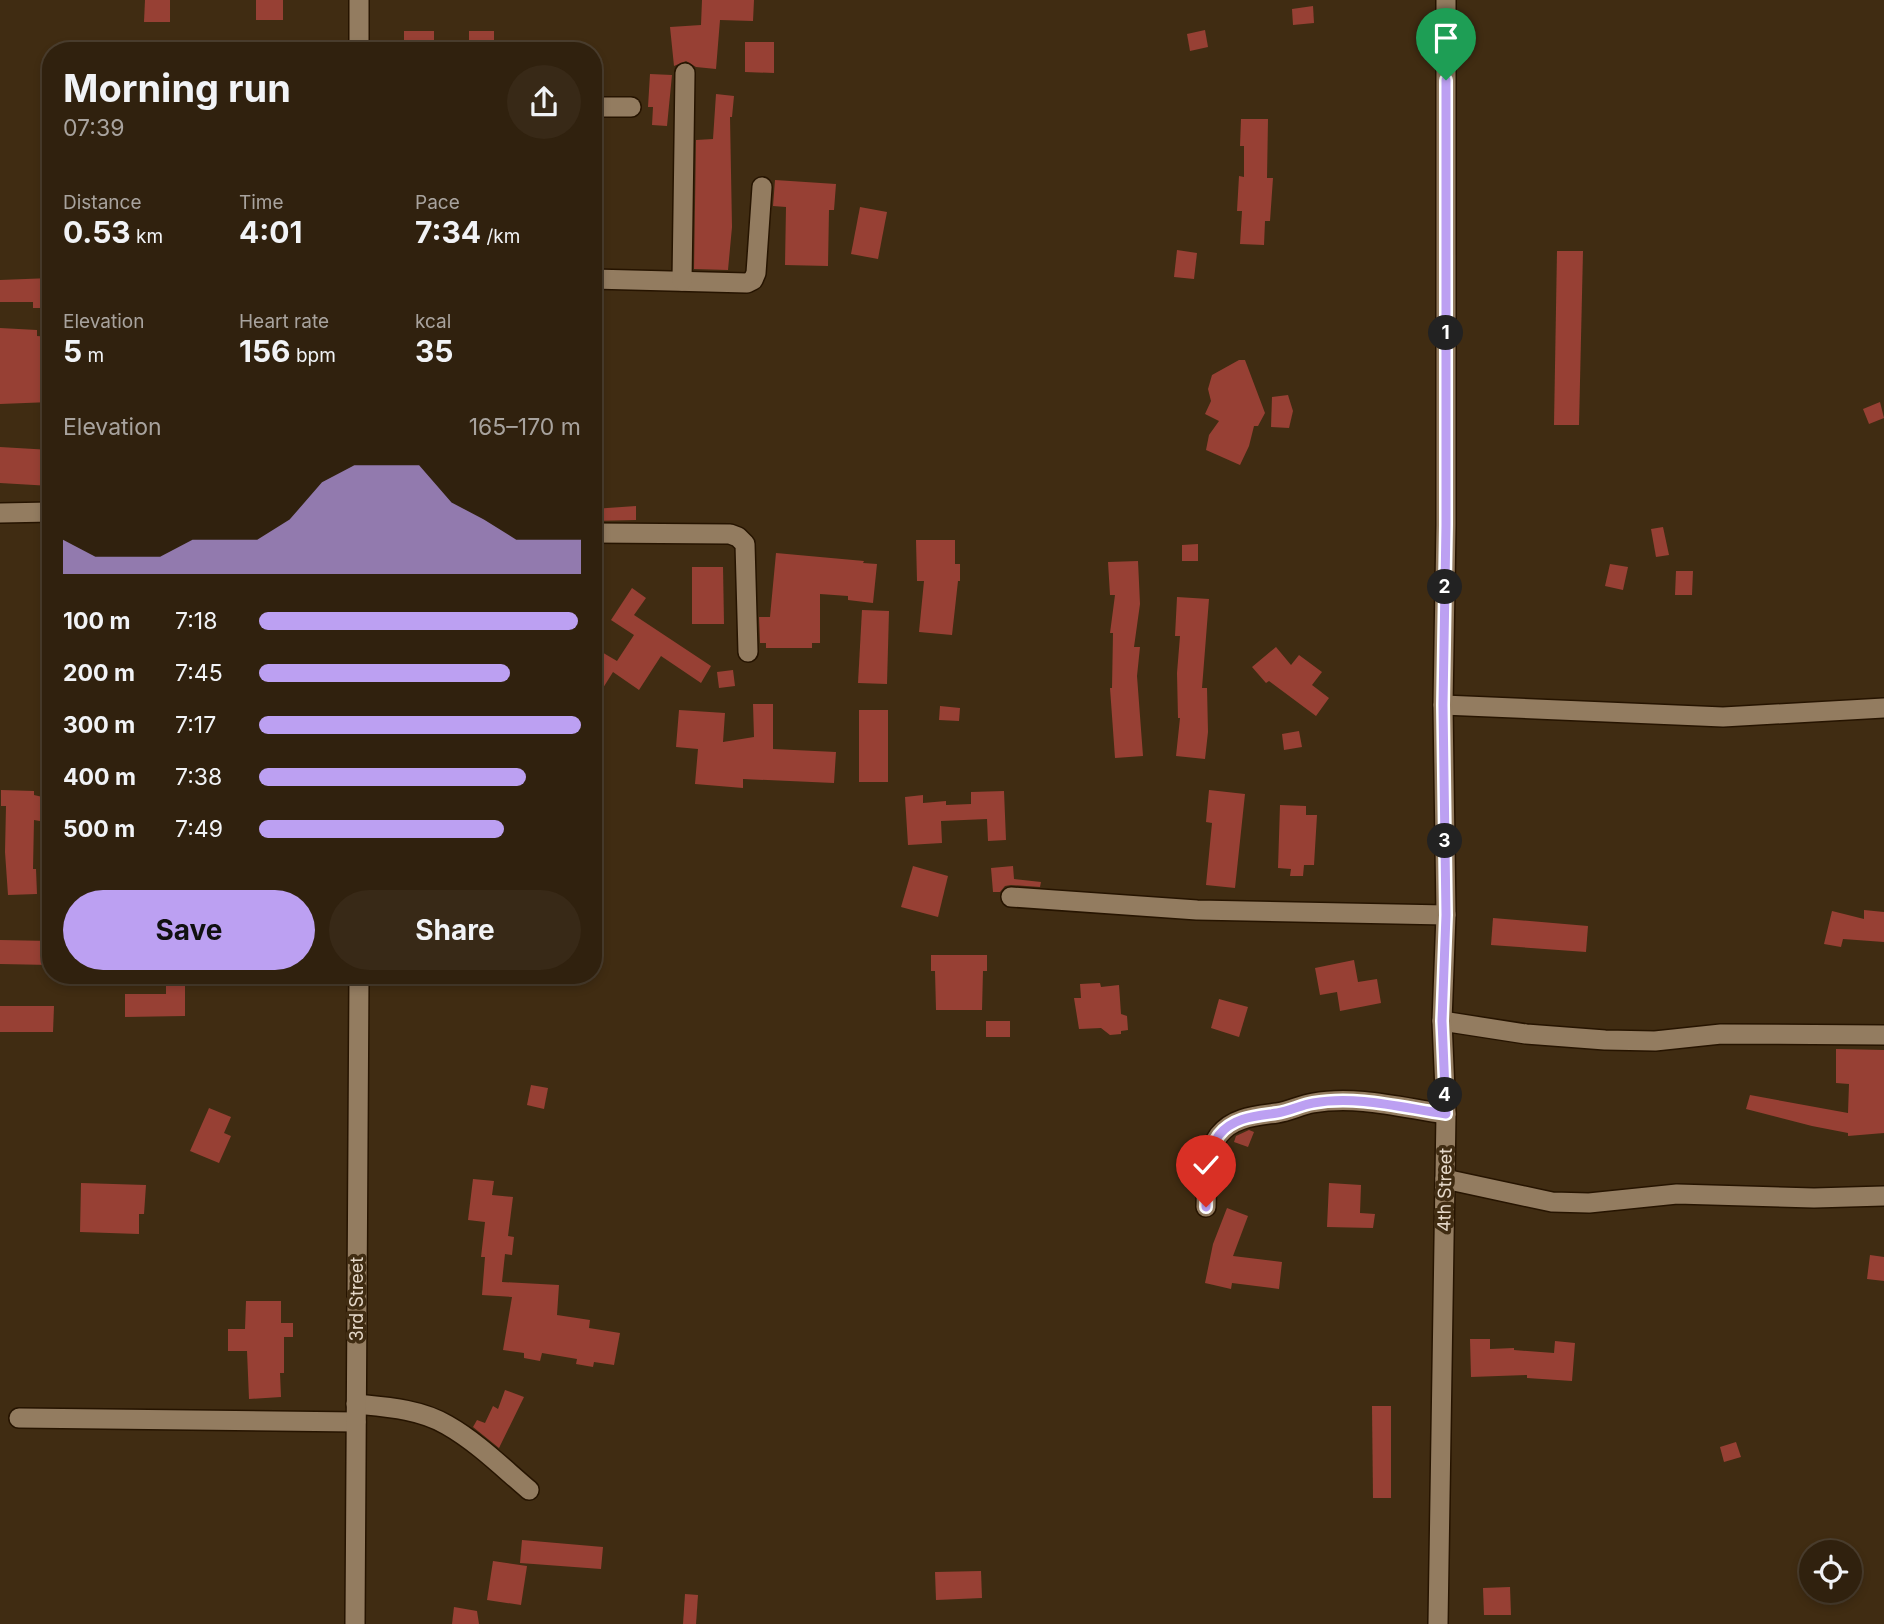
<!DOCTYPE html>
<html lang="en">
<head>
<meta charset="utf-8">
<style>
  :root { --surface:#30210e; --page:#382917; --text:#f1f3f6; --muted:#a8a39e; --line:#4b3e2e; --accent:#bca0f2 }
  body { margin:0; font-family:Inter,sans-serif; background:var(--page); color:var(--text); height:100vh; display:flex; flex-direction:column; font-size:26px; white-space:nowrap }
  * { box-sizing:border-box; margin:0 }
  p { font-size:23px; color:var(--muted) }
  .icon { flex:none; width:38px; height:38px; fill:none; stroke:currentColor; stroke-width:2; stroke-linecap:round; stroke-linejoin:round }
  .map { position:relative; flex:1; overflow:hidden }
  .panel { position:absolute; left:42px; top:42px; width:560px; height:942px; display:flex; flex-direction:column; background:var(--surface); border-radius:28px; box-shadow:0 4px 10px #0003,0 0 0 2px var(--line) }
  .panel>* { flex:none }
  .controls { position:absolute; left:1799px; top:1540px; display:grid; gap:14px }
  .controls a { display:grid; place-items:center; width:63px; height:63px; border-radius:50%; background:var(--surface); box-shadow:0 4px 10px #0003,0 0 0 2px var(--line); font-size:35px }
  .pin { position:absolute; display:grid; place-items:center; width:60px; height:60px; color:#fff; margin:-72px -30px; border-radius:50% 50% 50% 0; rotate:-45deg; box-shadow:0 0 7px #0007 }
  .pin .icon { rotate:45deg }
  .km { position:absolute; width:35px; height:35px; margin:-18px; border-radius:50%; background:#222; color:#fff; font-size:19px; line-height:35px; text-align:center }
  .round { display:grid; place-items:center; flex:none; width:74px; height:74px; border-radius:37px; background:var(--page) }
  .headline { display:flex; align-items:center; justify-content:space-between; height:119px; padding:0 21px }
  h1 { font-size:38px; font-weight:700; line-height:52px }
  .figures { display:grid; grid-template-columns:repeat(3,1fr); gap:10px; height:119px; padding:7px 21px }
  .figures div { display:grid; align-content:center }
  .figures b { font-size:30px; font-weight:700 }
  .figures small { font-size:19px; font-weight:400 }
  .figures p { font-size:19px }
  .chart { height:196px; padding:14px 21px }
  .chart p { display:flex; justify-content:space-between }
  .chart svg { width:100%; height:126px; margin-top:7px; fill:var(--accent); opacity:.7 }
  .button { display:flex; gap:14px; margin-top:auto; padding:14px 21px }
  .button a { flex:1; height:80px; border-radius:42px; background:var(--accent); color:#111; font-size:28px; font-weight:700; line-height:80px; text-align:center }
  .button a+a { background:var(--page); color:var(--text) }
  ul { padding:0 21px; list-style:none; font-size:23px }
  li { display:grid; grid-template-columns:112px 84px 1fr; align-items:center; height:52px }
  li i { height:18px; border-radius:9px; background:var(--accent) }
  .map>svg:first-child { display:block }
</style>
</head>
<body>
<div class="map">
<svg width="1884" height="1624" viewBox="0 0 1884 1624">
  <rect width="100%" height="100%" fill="#402c12"/>
  <g fill="#974034">
    <polygon points="145,0 170,0 170,22 144,22"/>
    <rect x="256" y="0" width="27" height="20"/>
    <polygon points="702,0 754,0 753,21 720,20 716,69 696,67 686,61 674,66 670,27 701,25"/>
    <polygon points="1313,6 1314,23 1293,25 1292,9"/>
    <polygon points="1205,30 1208,47 1190,51 1187,34"/>
    <rect x="404" y="31" width="30" height="20"/>
    <rect x="469" y="31" width="25" height="20"/>
    <polygon points="745,42 774,42 774,73 745,72"/>
    <polygon points="650,74 672,75 667,126 652,125 653,107 648,107"/>
    <polygon points="716,94 734,96 732,117 730,117 732,227 728,270 694,269 696,140 713,139"/>
    <polygon points="1241,119 1268,119 1267,178 1273,178 1270,221 1265,221 1264,245 1240,244 1242,211 1237,211 1239,176 1244,177 1244,146 1240,146"/>
    <polygon points="775,180 836,184 834,210 829,210 828,266 785,265 786,207 773,206"/>
    <polygon points="860,207 887,212 878,259 851,254"/>
    <polygon points="1177,250 1197,253 1194,279 1174,277"/>
    <polygon points="1557,251 1583,251 1579,425 1554,425"/>
    <polygon points="51,278 51,308 33,308 33,302 0,302 0,280"/>
    <polygon points="0,328 37,330 37,336 51,337 51,402 0,404"/>
    <polygon points="1239,360 1245,360 1265,413 1258,426 1254,426 1249,446 1240,465 1206,450 1209,435 1219,421 1205,414 1211,401 1208,389 1212,375"/>
    <polygon points="1288,395 1293,411 1289,428 1271,427 1272,397"/>
    <polygon points="1880,402 1884,418 1869,424 1863,409"/>
    <polygon points="0,447 51,450 51,486 0,483"/>
    <polygon points="636,506 636,520 593,521 593,509"/>
    <polygon points="1663,527 1669,555 1656,557 1651,529"/>
    <polygon points="916,540 955,540 955,564 960,564 960,581 958,581 952,635 919,632 924,581 917,581"/>
    <polygon points="1198,544 1198,561 1182,561 1182,545"/>
    <polygon points="776,553 864,561 863,563 877,564 873,603 848,600 848,596 820,594 820,643 812,643 812,648 766,648 766,643 760,643 759,617 770,617"/>
    <polygon points="1138,561 1140,604 1134,647 1140,647 1137,676 1143,756 1115,758 1110,688 1112,688 1113,633 1110,633 1115,595 1110,595 1108,562"/>
    <polygon points="1610,564 1628,567 1623,590 1605,586"/>
    <polygon points="692,567 723,567 724,624 692,624"/>
    <polygon points="1676,571 1693,571 1692,595 1675,595"/>
    <polygon points="632,588 646,598 634,615 711,666 701,683 661,656 639,690 613,672 593,704 593,661 600,651 617,661 634,635 611,620"/>
    <polygon points="1177,597 1209,599 1202,688 1207,688 1208,732 1205,759 1176,756 1180,718 1178,718 1177,673 1180,636 1175,636"/>
    <polygon points="862,610 889,611 887,684 858,683"/>
    <polygon points="1276,647 1291,665 1299,655 1322,672 1312,685 1329,698 1316,716 1269,681 1266,683 1252,667"/>
    <polygon points="733,670 735,686 719,688 717,672"/>
    <polygon points="753,704 773,704 773,749 836,752 834,783 743,779 743,788 695,784 698,749 676,747 679,710 725,713 723,742 754,737"/>
    <polygon points="940,706 960,708 959,721 939,720"/>
    <rect x="859" y="710" width="29" height="72"/>
    <polygon points="1299,731 1302,747 1284,750 1282,734"/>
    <polygon points="1,790 34,791 34,795 51,799 51,823 34,820 33,869 36,869 37,894 8,895 5,852 6,806 1,806"/>
    <polygon points="1209,790 1245,794 1235,888 1206,885 1212,823 1206,822"/>
    <polygon points="1004,791 1006,840 988,841 987,819 941,821 942,843 908,845 905,797 923,795 923,803 946,801 946,805 971,804 971,792"/>
    <polygon points="1280,805 1306,806 1306,815 1317,815 1314,865 1304,865 1303,876 1290,876 1291,869 1278,868"/>
    <polygon points="913,866 948,876 938,917 901,907"/>
    <polygon points="1013,866 1014,879 1041,882 1040,887 1011,885 1005,886 1000,892 993,892 991,868"/>
    <polygon points="1864,910 1884,912 1884,942 1843,939 1841,947 1824,944 1832,911 1864,919"/>
    <polygon points="1493,918 1588,926 1586,952 1491,945"/>
    <polygon points="0,940 51,941 51,965 0,964"/>
    <polygon points="931,955 987,955 987,971 983,971 982,1010 936,1010 935,971 931,971"/>
    <polygon points="1354,960 1358,982 1377,979 1381,1003 1340,1011 1337,992 1320,995 1315,968"/>
    <polygon points="166,975 185,975 185,1016 125,1017 125,994 166,994"/>
    <polygon points="1100,983 1101,987 1119,985 1121,1014 1127,1016 1128,1030 1121,1031 1121,1034 1110,1035 1101,1028 1079,1029 1074,998 1081,998 1080,984"/>
    <polygon points="1219,999 1248,1007 1239,1037 1211,1028"/>
    <polygon points="0,1006 54,1006 53,1032 0,1032"/>
    <rect x="986" y="1021" width="24" height="16"/>
    <polygon points="1836,1049 1884,1050 1884,1133 1848,1136 1848,1133 1812,1126 1746,1109 1750,1095 1848,1113 1849,1084 1836,1083"/>
    <polygon points="531,1085 548,1088 544,1109 527,1105"/>
    <polygon points="209,1108 231,1117 224,1133 231,1136 219,1163 190,1151"/>
    <polygon points="1249,1130 1254,1132 1248,1147 1234,1142 1236,1136"/>
    <polygon points="473,1179 494,1181 492,1195 513,1197 508,1236 514,1237 512,1255 505,1254 502,1282 559,1285 557,1315 590,1320 589,1328 620,1333 614,1365 594,1362 593,1367 576,1364 577,1359 542,1353 540,1361 524,1358 524,1353 503,1350 512,1297 482,1295 485,1257 481,1257 485,1222 468,1220"/>
    <polygon points="81,1183 146,1185 144,1214 139,1214 139,1234 80,1232"/>
    <polygon points="1329,1183 1361,1185 1360,1213 1375,1214 1373,1228 1327,1227"/>
    <polygon points="1227,1208 1248,1216 1233,1256 1282,1262 1279,1289 1232,1283 1231,1289 1205,1283 1213,1244"/>
    <polygon points="1870,1255 1884,1257 1884,1281 1867,1279"/>
    <polygon points="246,1301 281,1301 281,1323 293,1323 293,1337 284,1337 284,1373 280,1373 281,1397 249,1399 247,1351 228,1351 228,1329 245,1329"/>
    <polygon points="1470,1339 1490,1339 1490,1349 1514,1348 1514,1350 1554,1353 1555,1341 1575,1343 1572,1381 1527,1378 1527,1375 1471,1377"/>
    <polygon points="505,1390 524,1397 499,1448 473,1427 477,1420 485,1423 493,1406 498,1409"/>
    <polygon points="1372,1406 1391,1406 1391,1498 1373,1498"/>
    <polygon points="1736,1442 1741,1457 1724,1462 1720,1447"/>
    <polygon points="522,1540 603,1547 601,1569 520,1563"/>
    <polygon points="493,1561 527,1566 521,1605 487,1600"/>
    <polygon points="981,1571 982,1598 936,1600 935,1572"/>
    <polygon points="1510,1587 1511,1615 1484,1615 1483,1588"/>
    <polygon points="685,1594 698,1595 696,1624 683,1624"/>
    <polygon points="454,1607 477,1611 479,1624 452,1624"/>
  </g>
  <g fill="none" stroke-linecap="round" stroke-linejoin="round">
    <defs>
      <g id="minor">
        <polyline points="359,51 359,0"/>
        <polyline points="593,107 631,107"/>
        <polyline points="593,279 747,283 753,280 756,273 762,187"/>
        <polyline points="682,281 685,73"/>
        <polyline points="0,513 51,512"/>
        <polyline points="593,533 730,534 738,537 745,544 748,652"/>
        <polyline points="1443,705 1723,717 1884,708"/>
        <polyline points="1011,897 1197,910 1446,915"/>
        <polyline points="1442,1021 1526,1034 1605,1040 1655,1041 1721,1034 1884,1035"/>
        <polyline points="1445,1179 1552,1202 1589,1203 1677,1194 1814,1198 1884,1196"/>
        <path d="M1206,1207C1207,1183 1204,1155 1219,1135C1233,1117 1256,1116 1277,1113C1290,1111 1301,1105 1313,1103C1357,1095 1403,1108 1446,1114"/>
        <path d="M356,1404C386,1407 420,1409 447,1425C477,1442 503,1468 529,1490"/>
        <polyline points="19,1418 356,1422"/>
        <polyline points="355,1624 359,975"/>
        <polyline points="1438,1624 1446,1114 1442,1021 1446,915 1443,705 1446,525 1446,0"/>
      </g>
    </defs>
    <use href="#minor" stroke="#261400" stroke-width="22"/>
    <use href="#minor" stroke="#937c60" stroke-width="19"/>
  </g>
  <g fill="none" stroke-linecap="round" stroke-linejoin="round">
    <defs>
      <path id="route" d="M1206,1207C1207,1183 1204,1155 1219,1135C1233,1117 1256,1116 1277,1113C1290,1111 1301,1105 1313,1103C1357,1095 1403,1108 1446,1114L1442,1021L1446,915L1443,705L1446,525V80"/>
    </defs>
    <use href="#route" stroke="#fff" stroke-width="14"/>
    <use href="#route" stroke="#bca0f2" stroke-width="9"/>
  </g>
  <g text-anchor="middle" stroke-width="7" stroke-linejoin="round" paint-order="stroke">
    <g font-size="18" fill="#e5d8c9" stroke="#402c12">
      <text transform="translate(1445 1190) rotate(-89)" y="6">4th Street</text>
      <text transform="translate(357 1299) rotate(-90)" y="6">3rd Street</text>
    </g>
  </g>
</svg>
<div class="controls">
<a><svg class="icon" aria-label="locate" viewBox="0 0 24 24"><circle cx="12" cy="12" r="6"/><path d="M12 2v4M12 18v4M2 12h4M18 12h4"/></svg></a>
</div>
<div class="pin" style="left:1446px;top:80px;background:#1e9e55"><svg class="icon" aria-label="arrive" viewBox="0 0 24 24"><path d="M6 21V4h12l-3 4 3 4H6"/></svg></div>
<div class="pin" style="left:1206px;top:1207px;background:#d93025"><svg class="icon" aria-label="check" viewBox="0 0 24 24"><path d="M5 12l5 5 9-10"/></svg></div>
<b class="km" style="left:1446px;top:333px">1</b>
<b class="km" style="left:1445px;top:587px">2</b>
<b class="km" style="left:1445px;top:841px">3</b>
<b class="km" style="left:1445px;top:1095px">4</b>
<section class="panel">
<div class="headline"><div><h1>Morning run</h1><p>07:39</p></div><a class="round"><svg class="icon" aria-label="share" viewBox="0 0 24 24"><path d="M12 15V3M7 8l5-5 5 5M5 13v7h14v-7"/></svg></a></div>
<div class="figures">
<div><p>Distance</p><b>0.53<small> km</small></b></div>
<div><p>Time</p><b>4:01</b></div>
<div><p>Pace</p><b>7:34<small> /km</small></b></div>
</div>
<div class="figures">
<div><p>Elevation</p><b>5<small> m</small></b></div>
<div><p>Heart rate</p><b>156<small> bpm</small></b></div>
<div><p>kcal</p><b>35</b></div>
</div>
<div class="chart"><p><span>Elevation</span>165–170 m</p>
<svg viewBox="0 0 160 44" preserveAspectRatio="none"><path d="M0 44V32L10 38L20 38L30 38L40 32L50 32L60 32L70 25L80 12L90 6L100 6L110 6L120 19L130 25L140 32L150 32L160 32V44z"/></svg>
</div>
<ul>
<li><b>100 m</b>7:18<i style="width:99%"></i></li>
<li><b>200 m</b>7:45<i style="width:78%"></i></li>
<li><b>300 m</b>7:17<i style="width:100%"></i></li>
<li><b>400 m</b>7:38<i style="width:83%"></i></li>
<li><b>500 m</b>7:49<i style="width:76%"></i></li>
</ul>
<div class="button"><a>Save</a><a>Share</a></div>
</section>
</div>
</body>
</html>
